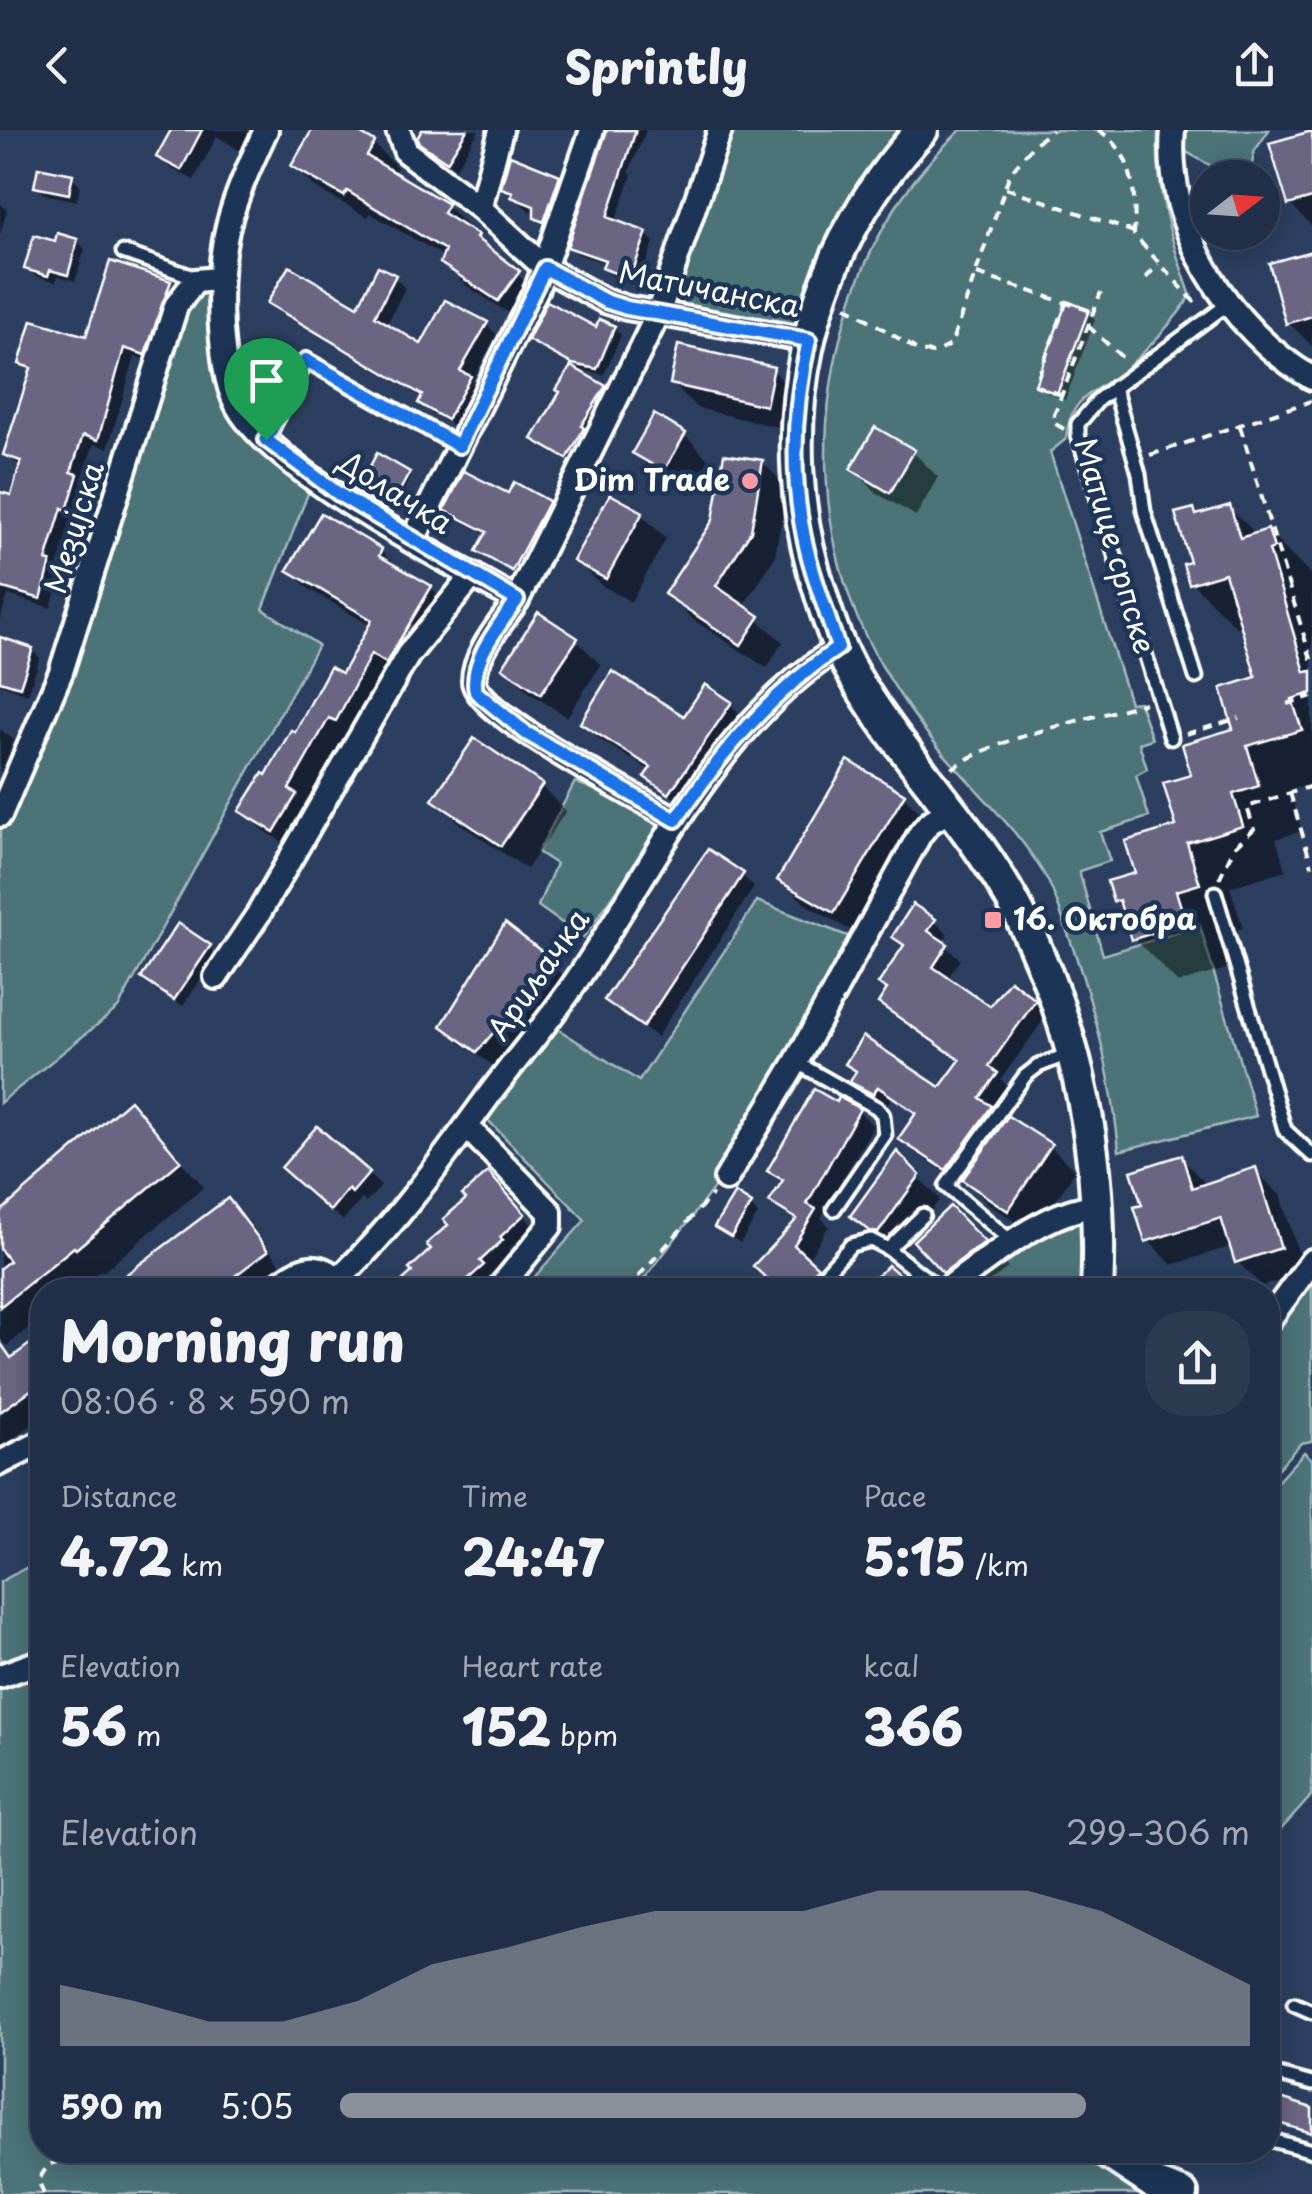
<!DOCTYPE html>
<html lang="en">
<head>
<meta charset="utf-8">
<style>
  :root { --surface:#212f48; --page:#2d3b52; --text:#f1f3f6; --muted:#a2a9b4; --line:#3e4a60; --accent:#8c9099 }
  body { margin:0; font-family:"Playpen Sans",sans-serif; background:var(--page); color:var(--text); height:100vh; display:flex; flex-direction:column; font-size:38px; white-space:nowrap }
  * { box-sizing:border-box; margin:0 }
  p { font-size:32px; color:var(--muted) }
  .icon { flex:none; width:55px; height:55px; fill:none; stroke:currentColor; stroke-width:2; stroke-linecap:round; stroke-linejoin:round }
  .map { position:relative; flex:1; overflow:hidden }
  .panel { position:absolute; left:30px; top:1148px; width:1250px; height:885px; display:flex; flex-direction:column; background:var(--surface); border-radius:40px; box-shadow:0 5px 25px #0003,0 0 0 2px var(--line) }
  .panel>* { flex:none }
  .needle { width:65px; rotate:73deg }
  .tools { position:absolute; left:1190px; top:30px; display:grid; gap:20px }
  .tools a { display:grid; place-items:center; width:90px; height:90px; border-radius:50%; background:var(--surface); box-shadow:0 5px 25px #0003,0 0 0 2px var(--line); font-size:50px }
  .pin { position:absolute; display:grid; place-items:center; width:85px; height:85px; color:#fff; margin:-102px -42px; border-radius:50% 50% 50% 0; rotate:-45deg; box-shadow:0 0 10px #0007 }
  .pin .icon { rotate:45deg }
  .round { display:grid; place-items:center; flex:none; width:105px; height:105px; border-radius:40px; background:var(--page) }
  .head { display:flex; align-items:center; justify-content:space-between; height:170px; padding:0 30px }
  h1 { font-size:55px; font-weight:800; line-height:75px }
  .metrics { display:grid; grid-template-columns:repeat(3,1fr); gap:15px; height:170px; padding:10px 30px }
  .metrics div { display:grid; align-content:center }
  .metrics b { font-size:50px; font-weight:800 }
  .metrics small { font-size:28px; font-weight:400 }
  .metrics p { font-size:28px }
  .chart { height:280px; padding:20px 30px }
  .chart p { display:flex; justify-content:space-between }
  .chart svg { width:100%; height:180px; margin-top:10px; fill:var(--accent); opacity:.7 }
  ul { padding:0 30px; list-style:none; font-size:32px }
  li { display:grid; grid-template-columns:160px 120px 1fr; align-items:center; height:75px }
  li i { height:25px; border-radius:12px; background:var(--accent) }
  header { display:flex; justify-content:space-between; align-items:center; height:130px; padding:0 30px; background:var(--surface); font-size:45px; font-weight:800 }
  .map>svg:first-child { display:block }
</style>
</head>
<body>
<header><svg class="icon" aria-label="back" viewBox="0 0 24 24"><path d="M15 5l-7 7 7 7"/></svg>Sprintly<svg class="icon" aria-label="share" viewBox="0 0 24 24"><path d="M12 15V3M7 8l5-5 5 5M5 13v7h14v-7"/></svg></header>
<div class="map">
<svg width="1312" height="2064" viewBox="0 0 1312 2064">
  <rect width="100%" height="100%" fill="#2c3f60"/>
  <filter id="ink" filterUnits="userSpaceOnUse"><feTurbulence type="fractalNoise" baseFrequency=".01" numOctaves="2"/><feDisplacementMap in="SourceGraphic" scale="20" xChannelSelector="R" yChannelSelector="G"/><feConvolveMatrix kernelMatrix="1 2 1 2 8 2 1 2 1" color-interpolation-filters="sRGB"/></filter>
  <g filter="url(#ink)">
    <g fill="#4b7378" stroke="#a5b9bc" stroke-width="2.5">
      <polygon points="709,0 910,0 800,207 649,181"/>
      <path d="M961,0H1158C1155,59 1171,111 1191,166C1173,192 1152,215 1129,236C1100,263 1070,261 1066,309L1050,322L1130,573L1139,572L1152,609L1139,613L1147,639L1136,645L1149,687L1100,702L1110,731L1079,741L1103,825L1200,796L1256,986L1119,1021C1112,946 1093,871 1067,801C1061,784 1056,767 1048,751C1023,706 987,672 953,634C926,605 902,570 882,536C783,374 819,126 961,0Z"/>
      <polygon points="1176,0 1269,0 1254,22 1250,47 1231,47 1174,15"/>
      <polygon points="219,149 233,264 314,348 263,479 318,515 118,878 0,973 0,686 185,160"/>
      <polygon points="575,652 668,689 583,808 538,776 556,734 538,722"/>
      <polygon points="757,771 850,807 726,1042 636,1160 523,1160 585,1090 481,983 550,894 639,951"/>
      <polygon points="1090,1077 1087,1160 971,1160 1037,1104"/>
      <polygon points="1312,1140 1312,1311 1301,1313 1268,1349 1268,1196"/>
      <polygon points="1304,1322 1312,1329 1312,1665 1268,1714 1268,1362"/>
      <polygon points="42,1429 42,2020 1080,2020 1151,2064 0,2064 0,1452"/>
    </g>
    <g fill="#0007">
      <polygon points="173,0 246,0 261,14 253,29 217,6 194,50 172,39 160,27"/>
      <polygon points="315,0 349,0 374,14 397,37 393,44 447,76 470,99 468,102 542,166 522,192 467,156 443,133 445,127 370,83 368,87 317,59 294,36"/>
      <polygon points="425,0 479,0 456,38 430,20"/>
      <polygon points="608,0 646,0 629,42 632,45 615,93 646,104 654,112 638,155 612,146 604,138 606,134 578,124 562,112 504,57 559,48 585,74"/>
      <polygon points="1312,3 1312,96 1290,74"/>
      <polygon points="72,47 80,54 77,71 44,64 37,56"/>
      <polygon points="0,73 7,80 0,105"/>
      <polygon points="77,111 85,119 75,151 58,146 56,152 35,146 27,138 56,114"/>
      <polygon points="1312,123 1312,216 1289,193"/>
      <polygon points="394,147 405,158 386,196 422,217 486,194 497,205 472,251 480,259 459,299 432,284 421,273 423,268 281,183 270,172 359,180"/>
      <polygon points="170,153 180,164 155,234 135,227 108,318 94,314 81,352 87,357 77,389 72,387 56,441 60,445 51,478 8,465 0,490 0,364 13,368 22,337 5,324 32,244 22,233 87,209"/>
      <polygon points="1087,182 1095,190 1065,270 1046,262 1038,255"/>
      <polygon points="614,198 621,205 604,245 572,238 574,236 531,210"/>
      <polygon points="772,240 797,264 790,300 697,278 672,253"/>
      <polygon points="604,258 612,266 575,335 535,308"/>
      <polygon points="685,305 709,330 690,364 660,347 635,322"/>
      <polygon points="913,322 938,347 916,386 878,364 853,339"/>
      <polygon points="762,332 787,357 775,427 743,477 783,512 767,538 692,489 667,464"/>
      <polygon points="408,344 411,347 396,374 366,357"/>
      <polygon points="509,366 547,373 555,381 520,447 480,421 488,405 455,388 447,380"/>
      <polygon points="1230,378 1257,405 1268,402 1312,446 1312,654 1290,660 1302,701 1276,709 1286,740 1230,757 1243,798 1219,805 1229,838 1178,853 1134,808 1125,781 1115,771 1179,698 1195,647 1236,601 1259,549 1244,495 1236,497 1191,452 1193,380 1199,387"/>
      <polygon points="641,384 666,409 631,472 601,455 576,430"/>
      <polygon points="381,421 401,441 431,458 450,477 293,719 262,699 243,680 343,547 371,496 309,459 290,440"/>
      <polygon points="0,509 32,520 40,528 28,564 0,554"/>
      <polygon points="576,510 601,535 567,587 530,563 505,538"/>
      <polygon points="730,574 747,591 687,679 648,646 651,641 599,609 583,593 685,589"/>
      <polygon points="0,599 14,610 1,643 0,642"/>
      <polygon points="541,656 566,681 527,739 460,694 435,669"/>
      <polygon points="903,666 928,690 860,806 805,774 781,749"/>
      <polygon points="742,745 754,757 657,907 620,882 607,869"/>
      <polygon points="934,791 948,804 942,813 960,829 947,850 990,880 1034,872 1047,885 1001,949 1010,958 994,980 1006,993 1050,1016 1075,1041 1034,1104 990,1075 963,1048 960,1052 914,1022 901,1008 917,985 892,968 887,975 866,964 853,951 858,943 848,933 941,961 962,933 894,886 881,873 889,861 881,853 905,817 895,807"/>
      <polygon points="506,797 569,850 495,937 461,913 444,896"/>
      <polygon points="209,817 217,825 183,876 152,855"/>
      <polygon points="840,971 859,981 873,996 821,1088 829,1096 807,1130 839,1160 781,1160 797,1092 772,1071 783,1053 771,1040"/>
      <polygon points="129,973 204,1057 103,1142 101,1140 76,1160 42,1160 42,1187 7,1216 0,1209 0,1085"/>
      <polygon points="897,1025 940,1069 901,1123 874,1107 853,1086"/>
      <polygon points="1181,1028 1207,1055 1255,1040 1280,1065 1305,1143 1262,1156 1237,1131 1232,1116 1172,1135 1148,1110 1145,1076"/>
      <polygon points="368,1044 381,1056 366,1073 362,1069 343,1091 296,1050"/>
      <polygon points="499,1057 534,1097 509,1119 512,1123 490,1144 493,1147 479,1160 395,1160 434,1119 452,1095"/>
      <polygon points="228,1071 249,1092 287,1143 263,1160 107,1160"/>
      <polygon points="751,1076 758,1084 740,1113 717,1096"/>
      <polygon points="950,1079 1008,1138 978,1160 963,1160 916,1111"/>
      <polygon points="888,1139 901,1149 912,1160 866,1160"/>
      <polygon points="1183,1155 1188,1160 1166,1160"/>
      <polygon points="42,1208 42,1287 15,1307 19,1312 0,1327 0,1225 12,1230"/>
    </g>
    <g fill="#696583" stroke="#fff" stroke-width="2.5">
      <polygon points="171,0 202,0 181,40 156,27"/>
      <polygon points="312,0 354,0 375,12 367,26 448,74 443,83 478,105 476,108 520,141 498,171 440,133 445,120 347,61 344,66 291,36"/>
      <polygon points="422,0 467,0 447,32 419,13 417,8"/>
      <polygon points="607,0 636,0 607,87 647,102 630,149 602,138 605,130 567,117"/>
      <polygon points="1312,1 1312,68 1288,75 1269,13"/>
      <polygon points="510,25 560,45 544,92 534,88 534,76 511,67 513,62 501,58"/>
      <polygon points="38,37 73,44 69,64 34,57"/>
      <polygon points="57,103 78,109 68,145 50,140 48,146 24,139 34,105 55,111"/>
      <polygon points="1312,121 1312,186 1286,194 1269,133"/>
      <polygon points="110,131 171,151 145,225 124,218 98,310 83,305 71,342 78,344 67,380 62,378 46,431 51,432 41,469 0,457 0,362 11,365 21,331 3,325 31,238 19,234 32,190 86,206"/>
      <polygon points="289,136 358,176 378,136 396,145 375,186 421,214 445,170 488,192 460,241 471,246 447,290 418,273 422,265 267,173"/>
      <polygon points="547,171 596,197 599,189 615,196 597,239 572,234 528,210"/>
      <polygon points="1067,171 1089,180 1057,264 1035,255"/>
      <polygon points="678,215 774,237 766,276 670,254"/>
      <polygon points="571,236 606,256 581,296 584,298 567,329 532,309 560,262 556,260"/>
      <polygon points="654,284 686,303 664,341 632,323"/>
      <polygon points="875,297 915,320 890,363 850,339"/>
      <polygon points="377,323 410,342 393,373 360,355"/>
      <polygon points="724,324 763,330 751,401 716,456 760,486 741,515 664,464 713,390"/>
      <polygon points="464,341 508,363 514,352 549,371 512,441 476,421 487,402 444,380"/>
      <polygon points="610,364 643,382 606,449 573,431"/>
      <polygon points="1230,375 1240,408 1268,399 1274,418 1269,420 1305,542 1312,541 1312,563 1292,569 1302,600 1247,616 1259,656 1233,664 1243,696 1187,713 1200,754 1176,761 1186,793 1131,810 1119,770 1113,772 1107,751 1135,743 1125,711 1176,696 1163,653 1191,645 1182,614 1233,599 1221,558 1256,547 1225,443 1189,454 1183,434 1190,432 1175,383 1194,378 1196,385"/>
      <polygon points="321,383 382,419 379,426 432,456 386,533 371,524 336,591 329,588 289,659 297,664 274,702 239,681 263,643 266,645 291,600 295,602 330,537 342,543 372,490 287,440"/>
      <polygon points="538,482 578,508 541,564 502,538"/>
      <polygon points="0,507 33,518 20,557 0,551"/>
      <polygon points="612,541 684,586 705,554 732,572 669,664 644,647 651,637 580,593"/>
      <polygon points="474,608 543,654 501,716 432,670"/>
      <polygon points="848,630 905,664 834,783 777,750"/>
      <polygon points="708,719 744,743 643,897 604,870"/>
      <polygon points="913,774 936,789 928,801 948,814 933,837 990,876 1010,850 1036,870 989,936 998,943 980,968 992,976 946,1040 898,1009 916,983 878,957 873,964 850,952 856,941 845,934 863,906 940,957 960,930 878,873 887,859 878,854 904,815 892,807"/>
      <polygon points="178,793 211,815 174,870 141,848"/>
      <polygon points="505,793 554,831 477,922 441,896"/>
      <polygon points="814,959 837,972 839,967 860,979 807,1074 816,1079 794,1115 818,1137 801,1160 779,1160 753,1136 797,1089 769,1072 783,1050 767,1041"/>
      <polygon points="130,970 181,1031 76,1119 74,1117 0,1177 0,1138 9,1131 0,1119 0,1082"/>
      <polygon points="1008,986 1052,1014 1008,1081 962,1050"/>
      <polygon points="317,996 370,1042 352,1063 348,1059 330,1081 281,1038"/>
      <polygon points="897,1021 920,1045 878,1103 870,1101 850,1086"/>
      <polygon points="1182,1025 1192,1058 1256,1037 1281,1118 1235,1133 1221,1088 1145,1112 1134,1077 1142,1075 1131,1041"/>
      <polygon points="488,1042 525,1084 500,1107 503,1110 480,1131 484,1135 456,1160 392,1160 412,1142 409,1139 431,1119 426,1114 448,1095 443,1089 466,1069 462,1065"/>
      <polygon points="735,1063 752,1074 731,1107 714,1097"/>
      <polygon points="228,1068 268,1121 216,1160 134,1160 124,1146"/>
      <polygon points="950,1076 985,1112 943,1143 913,1111"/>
      <polygon points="888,1135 902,1147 891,1160 863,1160"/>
      <polygon points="42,1205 42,1252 0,1282 0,1212 11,1228"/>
      <polygon points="1268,1964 1312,1978 1312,2003 1268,1990"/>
    </g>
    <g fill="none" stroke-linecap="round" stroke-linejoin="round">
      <defs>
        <g id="lane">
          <polyline points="123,122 188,145 195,151"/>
          <polyline points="1114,257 1139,344 1144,381 1196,547"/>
          <polyline points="266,310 306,230"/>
          <polyline points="1171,608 1078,305 1078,294 1099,269 1228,174"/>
          <polyline points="1215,763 1285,1000 1312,1025"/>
          <polyline points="796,932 877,978 883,985 885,1005 834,1079"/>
          <polyline points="1012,1112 946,1056 1025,946 1038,936 1068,924"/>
          <polyline points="888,1119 923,1085"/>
          <polyline points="810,1160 851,1115 871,1110 888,1119 941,1160"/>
          <polyline points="1294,1874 1312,1882"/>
          <polyline points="1268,1942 1312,1954"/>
          <polyline points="1268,2009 1312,2021"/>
        </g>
        <g id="street">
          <path d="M266,0C230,77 216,112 221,198C223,223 225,251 236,273C268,339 450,433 517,470"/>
          <polyline points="398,0 406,22 480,78 545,138 605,171 627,178 809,210"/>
          <path d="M1173,0C1164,98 1230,201 1312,248"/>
          <polyline points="480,78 501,0"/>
          <polyline points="413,410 537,158 592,0"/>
          <polyline points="0,685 61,542 176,176 195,151 219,149"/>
          <path d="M677,690C644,671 475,584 474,551C474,523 502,492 517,470L658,184L720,0"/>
          <polyline points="216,847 259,783 408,525 473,445"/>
          <polyline points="468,998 550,1082 550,1096 498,1160"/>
          <polyline points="726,1049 796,932 920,704 929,693 953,678"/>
          <path d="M339,1149C394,1096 439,1034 484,972C512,933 545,897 572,857C655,738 712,600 838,518"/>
          <path d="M271,1160C305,1134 317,1127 350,1160"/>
          <path d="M946,1160C987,1130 1046,1079 1098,1076"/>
          <polyline points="1268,1191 1312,1131"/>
          <polyline points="0,1333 42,1312"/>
          <polyline points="0,1546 42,1531"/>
        </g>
        <g id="secondary">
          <path d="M922,0C804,124 767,304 821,465C829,492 838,518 852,542C901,628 975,696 1020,785C1078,901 1104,1031 1097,1160"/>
          <polyline points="1104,2020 1155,2054 1182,2064"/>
        </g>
      </defs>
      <use href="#lane" stroke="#fff" stroke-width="19"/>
      <use href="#street" stroke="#fff" stroke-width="30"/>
      <use href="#secondary" stroke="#fff" stroke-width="38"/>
      <g stroke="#fff" stroke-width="4" stroke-dasharray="10 8" stroke-linecap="butt">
        <path d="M1098,0C1135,21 1136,67 1134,105L1199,177"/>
        <polyline points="1006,58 1134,102"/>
        <polyline points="977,144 1091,181"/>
        <polyline points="1146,148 1158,134"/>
        <polyline points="846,176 919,221 933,223 951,215 1010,43 1034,14 1052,0"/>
        <polyline points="1088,196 1125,230"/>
        <polyline points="319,237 441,306"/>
        <polyline points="1061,265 1035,255 1067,171"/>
        <polyline points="1240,296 1312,532"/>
        <polyline points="1064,299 1054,293 1054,285 1101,162"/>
        <polyline points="1150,325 1311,271"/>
        <polyline points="1287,574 1312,566"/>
        <polyline points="1186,604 1239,588"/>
        <path d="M952,639C991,608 1094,588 1145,573"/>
        <polyline points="1290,663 1312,736"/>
        <polyline points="1219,749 1235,716 1254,699 1247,677 1312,656"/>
        <polyline points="626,1160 713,1064"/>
        <polyline points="44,2064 38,2051 48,2035 89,2020"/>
      </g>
      <use href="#lane" stroke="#1d3557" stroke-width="11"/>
      <use href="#street" stroke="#1d3557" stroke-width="22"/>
      <use href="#secondary" stroke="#1d3557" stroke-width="30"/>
    </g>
  </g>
  <g fill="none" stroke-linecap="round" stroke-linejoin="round" filter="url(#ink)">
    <defs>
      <path id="route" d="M545,138L605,171L627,178L809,210C793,279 790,351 807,420C815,453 828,485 838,518C771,563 721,623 676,690L526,603L476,562C469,530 500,495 517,470L340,365L266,310L306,230L459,316Z"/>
    </defs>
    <use href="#route" stroke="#fff" stroke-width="20"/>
    <use href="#route" stroke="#1a73e8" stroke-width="12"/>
  </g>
  <g fill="#ff9aa2" stroke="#1d3557" stroke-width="4">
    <circle cx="750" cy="351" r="10"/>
    <rect x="983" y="780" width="20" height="20" rx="5"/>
  </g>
  <g text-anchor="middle" stroke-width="9" stroke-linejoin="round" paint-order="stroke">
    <g font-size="30" fill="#fff" stroke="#1d3557">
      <text transform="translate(709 160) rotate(11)" y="10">Матичанска</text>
      <text transform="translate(395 363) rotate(32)" y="10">Долачка</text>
      <text transform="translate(75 398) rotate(-73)" y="10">Мезијска</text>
      <text transform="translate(1114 416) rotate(74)" y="10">Матице српске</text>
      <text transform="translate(539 845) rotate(-55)" y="10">Ариљачка</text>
    </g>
    <g font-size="30" font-weight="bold" fill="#fff" stroke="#1d3557" text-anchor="end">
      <text x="730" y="361">Dim Trade</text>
      <text x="1013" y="800" text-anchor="start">16. Октобра</text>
    </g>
  </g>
</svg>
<div class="tools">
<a><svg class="needle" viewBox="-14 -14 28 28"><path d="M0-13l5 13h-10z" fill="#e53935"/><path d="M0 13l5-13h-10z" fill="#a2a9b4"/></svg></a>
</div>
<div class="pin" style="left:266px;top:310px;background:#1e9e55"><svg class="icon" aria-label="arrive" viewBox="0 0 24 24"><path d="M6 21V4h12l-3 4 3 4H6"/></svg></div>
<section class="panel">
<div class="head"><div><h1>Morning run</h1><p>08:06 · 8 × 590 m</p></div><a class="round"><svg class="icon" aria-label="share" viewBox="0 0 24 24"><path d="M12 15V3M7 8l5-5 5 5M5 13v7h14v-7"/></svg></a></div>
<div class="metrics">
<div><p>Distance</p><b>4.72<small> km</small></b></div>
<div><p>Time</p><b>24:47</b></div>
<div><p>Pace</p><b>5:15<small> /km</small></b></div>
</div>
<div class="metrics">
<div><p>Elevation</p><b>56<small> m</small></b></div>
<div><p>Heart rate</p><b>152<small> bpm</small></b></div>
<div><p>kcal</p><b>366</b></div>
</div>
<div class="chart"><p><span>Elevation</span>299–306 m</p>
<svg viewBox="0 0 160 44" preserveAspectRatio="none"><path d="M0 44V29L10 33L20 38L30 38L40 33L50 24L60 20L70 15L80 11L90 11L100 11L110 6L120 6L130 6L140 11L150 20L160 29V44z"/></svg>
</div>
<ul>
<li><b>590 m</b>5:05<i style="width:82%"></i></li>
</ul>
</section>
</div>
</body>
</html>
